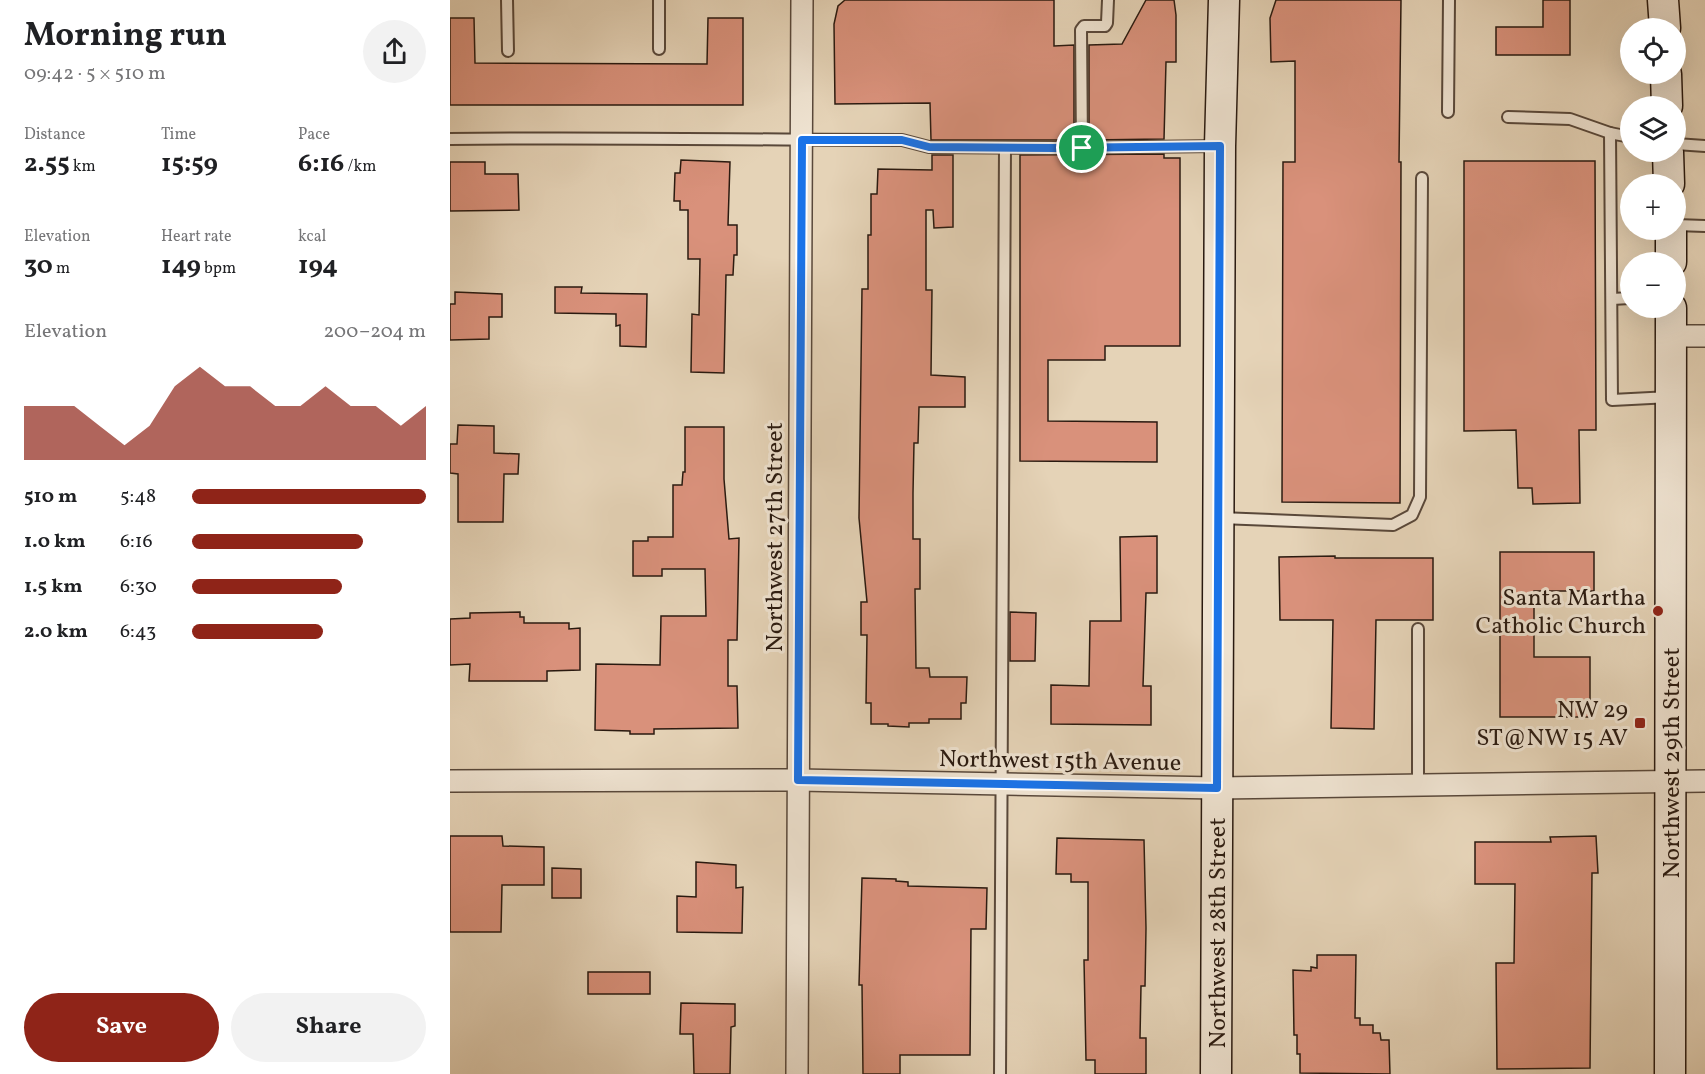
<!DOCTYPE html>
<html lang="en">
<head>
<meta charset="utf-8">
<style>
  :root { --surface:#fff; --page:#f2f2f2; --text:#202124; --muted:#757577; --accent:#8f2418 }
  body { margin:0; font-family:Vollkorn,serif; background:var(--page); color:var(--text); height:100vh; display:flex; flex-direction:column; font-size:22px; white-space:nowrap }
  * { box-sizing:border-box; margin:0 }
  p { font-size:20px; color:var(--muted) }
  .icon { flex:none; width:33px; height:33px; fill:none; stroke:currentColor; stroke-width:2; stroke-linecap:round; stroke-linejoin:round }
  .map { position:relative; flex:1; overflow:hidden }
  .panel { display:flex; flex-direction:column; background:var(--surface); width:450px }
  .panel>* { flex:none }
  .fabs { position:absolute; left:1170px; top:18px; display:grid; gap:12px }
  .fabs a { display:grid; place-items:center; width:66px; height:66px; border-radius:50%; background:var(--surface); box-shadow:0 6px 24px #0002; font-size:30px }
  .pin { position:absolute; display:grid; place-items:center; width:51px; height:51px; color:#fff; margin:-26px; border:3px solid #fff; border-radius:50%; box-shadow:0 2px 6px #0007 }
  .round { display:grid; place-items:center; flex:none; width:63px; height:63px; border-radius:32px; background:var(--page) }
  .overview { display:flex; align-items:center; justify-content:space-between; height:102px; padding:0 24px }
  h1 { font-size:33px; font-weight:700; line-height:45px }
  .figures { display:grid; grid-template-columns:repeat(3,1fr); gap:9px; height:102px; padding:6px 24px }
  .figures div { display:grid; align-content:center }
  .figures b { font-size:26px; font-weight:700 }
  .figures small { font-size:16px; font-weight:400 }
  .figures p { font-size:16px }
  .chart { height:168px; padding:12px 24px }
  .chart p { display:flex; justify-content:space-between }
  .chart svg { width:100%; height:108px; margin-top:6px; fill:var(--accent); opacity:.7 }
  .button { display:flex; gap:12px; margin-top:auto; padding:12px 24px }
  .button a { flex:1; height:69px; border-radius:36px; background:var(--accent); color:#fff; font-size:24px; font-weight:700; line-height:69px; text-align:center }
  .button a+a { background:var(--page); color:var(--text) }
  ul { padding:0 24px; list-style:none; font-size:20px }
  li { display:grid; grid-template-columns:96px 72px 1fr; align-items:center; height:45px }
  li i { height:15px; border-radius:8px; background:var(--accent) }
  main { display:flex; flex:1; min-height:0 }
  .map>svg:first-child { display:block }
</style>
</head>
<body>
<main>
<section class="panel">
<div class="overview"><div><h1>Morning run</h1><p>09:42 · 5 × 510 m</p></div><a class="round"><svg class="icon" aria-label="share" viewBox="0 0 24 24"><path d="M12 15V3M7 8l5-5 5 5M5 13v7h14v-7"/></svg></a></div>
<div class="figures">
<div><p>Distance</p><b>2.55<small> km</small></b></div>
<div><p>Time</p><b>15:59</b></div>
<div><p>Pace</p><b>6:16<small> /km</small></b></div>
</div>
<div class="figures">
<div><p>Elevation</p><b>30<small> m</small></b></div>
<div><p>Heart rate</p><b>149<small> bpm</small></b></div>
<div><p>kcal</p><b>194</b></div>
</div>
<div class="chart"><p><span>Elevation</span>200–204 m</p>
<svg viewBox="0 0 160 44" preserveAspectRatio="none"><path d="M0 44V22L10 22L20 22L30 30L40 38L50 30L60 14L70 6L80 14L90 14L100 22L110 22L120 14L130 22L140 22L150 30L160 22V44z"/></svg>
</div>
<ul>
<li><b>510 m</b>5:48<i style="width:100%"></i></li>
<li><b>1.0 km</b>6:16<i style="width:73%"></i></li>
<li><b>1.5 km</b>6:30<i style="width:64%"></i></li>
<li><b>2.0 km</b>6:43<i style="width:56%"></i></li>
</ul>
<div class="button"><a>Save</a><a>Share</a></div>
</section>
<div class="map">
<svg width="1255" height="1074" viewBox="0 0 1255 1074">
  <rect width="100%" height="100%" fill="#e5d3b7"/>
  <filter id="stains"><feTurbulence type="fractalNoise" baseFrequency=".00333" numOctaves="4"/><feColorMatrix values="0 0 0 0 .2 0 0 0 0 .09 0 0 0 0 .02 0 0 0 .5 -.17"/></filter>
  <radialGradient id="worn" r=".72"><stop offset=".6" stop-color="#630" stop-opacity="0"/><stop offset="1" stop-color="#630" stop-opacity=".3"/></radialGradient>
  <g fill="#d9917b" stroke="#2a1a10" stroke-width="1.5">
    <polygon points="395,0 604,0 604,46 624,45 624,140 481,140 480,103 385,104 384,24 388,6"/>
    <polygon points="696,0 724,0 726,15 726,62 716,62 714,139 639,140 639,45 672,44"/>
    <polygon points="826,0 951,0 949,162 951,162 950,503 832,502 833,162 845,162 845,61 821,62 820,18"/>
    <polygon points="1093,0 1120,0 1120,55 1046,55 1046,27 1093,27"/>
    <polygon points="0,18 24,18 25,63 257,64 258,18 293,18 293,105 0,105"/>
    <polygon points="714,154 714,158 730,158 730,346 655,346 655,360 598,360 598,421 707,422 707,462 570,461 570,155"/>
    <polygon points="482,155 503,155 503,227 484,228 483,210 476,210 476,290 482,290 481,375 515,377 515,407 469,407 468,443 464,443 463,493 463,539 470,539 470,589 465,589 466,668 479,668 480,677 517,677 516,703 511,703 511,719 479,719 479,723 459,723 459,727 438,726 438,724 421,724 421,703 416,703 417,635 411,635 411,602 417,602 409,518 412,289 418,289 418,235 421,235 421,194 427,194 428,169 482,170"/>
    <polygon points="231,160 280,162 278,225 287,225 287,255 284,255 283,275 276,275 274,373 241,372 242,314 249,315 250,259 238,259 238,210 230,210 230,201 224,201 225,173 230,173"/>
    <polygon points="1014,161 1145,161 1146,430 1129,430 1130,503 1083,504 1082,488 1068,488 1066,430 1014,431"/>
    <polygon points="0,162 35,162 35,174 68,174 69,210 0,211"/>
    <polygon points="105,287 132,287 131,293 197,294 196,347 170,346 170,325 166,326 166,314 105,313"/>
    <polygon points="5,292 52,294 52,317 39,317 39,339 0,340 0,304 5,304"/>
    <polygon points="8,425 44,426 44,453 69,454 68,474 54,474 53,522 8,522 8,474 0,473 0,444 7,444"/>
    <polygon points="235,427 274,427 274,479 279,539 289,538 287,640 278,640 278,686 287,686 288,728 204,729 204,734 180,734 180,731 145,730 146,664 210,665 211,616 256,616 255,569 212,569 212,576 183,576 183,541 198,541 198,537 223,537 223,485 232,485 233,472 235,472"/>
    <polygon points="707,536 707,593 696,593 693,686 701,686 701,725 601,724 601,685 639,686 640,621 671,621 670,537"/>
    <polygon points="1050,552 1144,552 1144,591 1084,591 1084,657 1140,657 1140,717 1050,717"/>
    <polygon points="885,556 885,558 983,558 983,620 926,620 924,729 881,728 883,620 830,620 829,557"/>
    <polygon points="70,612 70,617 74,617 74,623 119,623 119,629 130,628 130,670 97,671 97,681 19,681 20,664 0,665 0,619 20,618 20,613"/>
    <polygon points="560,612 586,613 585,661 560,661"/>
    <polygon points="0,836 52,836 53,846 94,847 94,885 52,885 51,932 0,932"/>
    <polygon points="1146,836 1148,873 1142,873 1140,1068 1047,1069 1046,963 1064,963 1065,884 1025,884 1025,842 1101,842 1100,837"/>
    <polygon points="607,838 694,840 696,928 695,986 691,986 690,1038 696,1038 696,1074 645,1074 645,1060 636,1060 634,960 638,960 638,882 621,882 621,874 606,874"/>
    <polygon points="246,862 286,865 286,888 293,887 292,933 227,932 227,896 246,897"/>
    <polygon points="102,868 131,869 131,898 102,898"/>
    <polygon points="412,878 446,879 446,881 458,882 458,886 537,888 536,929 521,929 520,1055 450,1055 450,1074 413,1074 412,985 409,985"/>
    <polygon points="867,955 906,955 905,1018 910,1018 910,1025 923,1025 923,1033 930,1033 931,1040 939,1040 940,1074 850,1073 850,1054 847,1054 847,1035 844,1035 843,970 861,971 861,967 867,968"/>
    <rect x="138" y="972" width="62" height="22"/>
    <polygon points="231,1003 285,1004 285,1026 281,1027 280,1074 244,1074 243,1034 230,1034"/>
  </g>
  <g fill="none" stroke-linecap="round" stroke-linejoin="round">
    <defs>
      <g id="lane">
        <polyline points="57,0 58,51"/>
        <polyline points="209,49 209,0"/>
        <polyline points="998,112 999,0"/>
        <polyline points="1058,117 1120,119 1160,133 1180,137"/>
        <polyline points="1160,133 1162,400 1220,397"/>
        <path d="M0,139C151,137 301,140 452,140L479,147L606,148L769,146"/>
        <polyline points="1226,144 1255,146"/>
        <polyline points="632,148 631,30 634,26 655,26 657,23 658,0"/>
        <polyline points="1226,225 1255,226"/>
        <polyline points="1162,299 1180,298"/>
        <polyline points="770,518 943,525 962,515 970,497 972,178"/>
        <polyline points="968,629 968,785"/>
        <polyline points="550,1074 555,148"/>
      </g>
      <g id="street">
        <polyline points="1222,336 1255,336"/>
        <polyline points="0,781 348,780 767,788 1255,781"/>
        <polyline points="347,1074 352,0"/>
      </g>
      <g id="secondary">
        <polyline points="1213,0 1215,28"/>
        <polyline points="1216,74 1217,106"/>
        <polyline points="1218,152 1219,184"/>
        <polyline points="1221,230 1221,262"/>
        <polyline points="766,1074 770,146 774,0"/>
        <polyline points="1220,1074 1221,308"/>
      </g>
    </defs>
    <use href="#lane" stroke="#59483a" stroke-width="14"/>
    <use href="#street" stroke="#59483a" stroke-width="24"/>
    <use href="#secondary" stroke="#2a1a10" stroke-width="33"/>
    <use href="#lane" stroke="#eee2d0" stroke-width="10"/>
    <use href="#street" stroke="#eee2d0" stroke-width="21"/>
    <use href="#secondary" stroke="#eee2d0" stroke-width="30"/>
  </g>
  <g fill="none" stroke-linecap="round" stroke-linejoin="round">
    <defs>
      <polygon id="route" points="352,140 452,140 479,147 606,148 770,146 767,788 348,780"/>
    </defs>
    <use href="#route" stroke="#fff" stroke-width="12"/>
    <use href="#route" stroke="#1a73e8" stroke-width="8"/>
  </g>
  <g fill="#8f2418" stroke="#eee2d0" stroke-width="2">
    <circle cx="1208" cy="611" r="6"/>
    <rect x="1184" y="717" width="12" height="12" rx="3"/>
  </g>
  <g text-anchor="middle" stroke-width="6" stroke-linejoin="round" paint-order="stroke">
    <g font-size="24" fill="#2a1a10" stroke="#eee2d0">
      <text transform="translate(324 537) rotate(-90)" y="8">Northwest 27th Street</text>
      <text transform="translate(610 760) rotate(1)" y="8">Northwest 15th Avenue</text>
      <text transform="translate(1221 763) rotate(-90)" y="8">Northwest 29th Street</text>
      <text transform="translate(767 933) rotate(-90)" y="8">Northwest 28th Street</text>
    </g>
    <g font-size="24" fill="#2a1a10" stroke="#eee2d0" text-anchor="end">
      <text x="1196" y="605">Santa Martha<tspan x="1196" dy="28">Catholic Church</tspan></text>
      <text x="1178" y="717">NW 29<tspan x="1178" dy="28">ST@NW 15 AV</tspan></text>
    </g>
  </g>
  <rect width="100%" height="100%" filter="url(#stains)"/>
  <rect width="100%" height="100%" fill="url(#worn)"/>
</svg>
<div class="fabs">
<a><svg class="icon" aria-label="locate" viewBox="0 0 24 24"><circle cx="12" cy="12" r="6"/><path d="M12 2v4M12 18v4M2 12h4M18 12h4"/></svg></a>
<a><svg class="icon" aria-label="layers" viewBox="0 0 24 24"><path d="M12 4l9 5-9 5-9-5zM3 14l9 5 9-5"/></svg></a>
<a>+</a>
<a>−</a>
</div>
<div class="pin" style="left:632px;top:148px;background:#1e9e55"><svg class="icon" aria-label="arrive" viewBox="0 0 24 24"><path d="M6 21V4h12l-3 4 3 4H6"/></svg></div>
</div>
</main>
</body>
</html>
